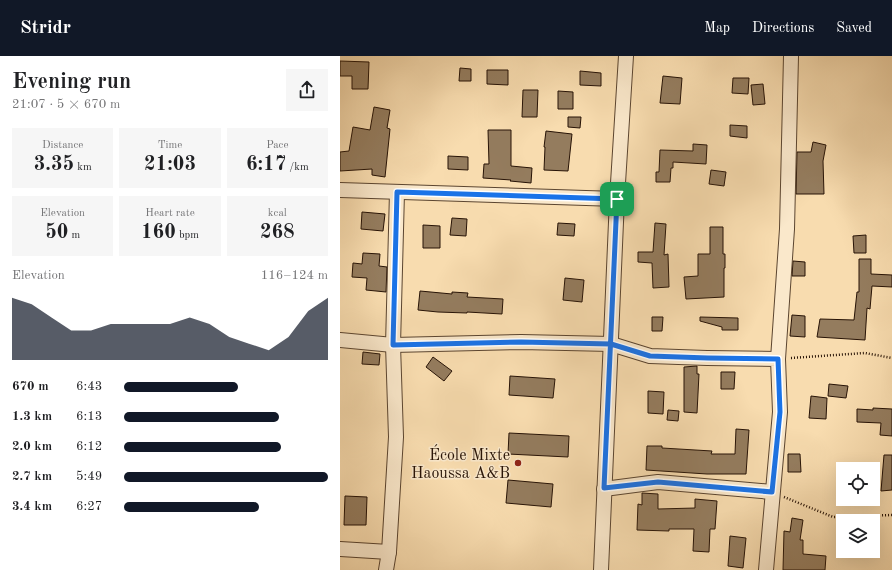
<!DOCTYPE html>
<html lang="en">
<head>
<meta charset="utf-8">
<style>
  :root { --surface:#fff; --page:#f6f6f6; --text:#202124; --muted:#757577; --accent:#111827 }
  body { margin:0; font-family:"Old Standard TT",serif; background:var(--page); color:var(--text); height:100vh; display:flex; flex-direction:column; font-size:15px; white-space:nowrap }
  * { box-sizing:border-box; margin:0 }
  p { font-size:13px; color:var(--muted) }
  .icon { flex:none; width:22px; height:22px; fill:none; stroke:currentColor; stroke-width:2; stroke-linecap:round; stroke-linejoin:round }
  .map { position:relative; flex:1; overflow:hidden }
  .drawer { display:flex; flex-direction:column; background:var(--surface); width:340px }
  .drawer>* { flex:none }
  .controls { position:absolute; left:496px; top:406px; display:grid; gap:8px }
  .controls a { display:grid; place-items:center; width:44px; height:44px; border-radius:0px; background:var(--surface); box-shadow:0 4px 16px #0002; font-size:20px }
  .pin { position:absolute; display:grid; place-items:center; width:34px; height:34px; color:#fff; margin:-17px; border-radius:8px; box-shadow:0 2px 6px #0006 }
  .round { display:grid; place-items:center; flex:none; width:42px; height:42px; border-radius:0px; background:var(--page) }
  .summary { display:flex; align-items:center; justify-content:space-between; height:68px; padding:0 12px }
  h1 { font-size:22px; font-weight:800; line-height:30px }
  .stats { display:grid; grid-template-columns:repeat(3,1fr); gap:6px; height:68px; padding:4px 12px }
  .stats div { display:grid; align-content:center; border-radius:0px; background:var(--page); text-align:center }
  .stats b { font-size:20px; font-weight:800 }
  .stats small { font-size:11px; font-weight:400 }
  .stats p { font-size:11px }
  .chart { height:112px; padding:8px 12px }
  .chart p { display:flex; justify-content:space-between }
  .chart svg { width:100%; height:72px; margin-top:4px; fill:var(--accent); opacity:.7 }
  ul { padding:0 12px; list-style:none; font-size:13px }
  li { display:grid; grid-template-columns:64px 48px 1fr; align-items:center; height:30px }
  li i { height:10px; border-radius:5px; background:var(--accent) }
  header { display:flex; align-items:center; gap:24px; box-sizing:border-box; height:56px; padding:0 20px; background:var(--accent); color:#fff }
  header strong { font-size:19px }
  nav { display:flex; gap:22px; margin-inline-start:auto; font-size:14px }
  main { display:flex; flex:1; min-height:0 }
  .map>svg:first-child { display:block }
</style>
</head>
<body>
<header>
<strong>Stridr</strong>
<nav><a>Map</a><a>Directions</a><a>Saved</a></nav>
</header>
<main>
<section class="drawer">
<div class="summary"><div><h1>Evening run</h1><p>21:07 · 5 × 670 m</p></div><a class="round"><svg class="icon" aria-label="share" viewBox="0 0 24 24"><path d="M12 15V3M7 8l5-5 5 5M5 13v7h14v-7"/></svg></a></div>
<div class="stats">
<div><p>Distance</p><b>3.35<small> km</small></b></div>
<div><p>Time</p><b>21:03</b></div>
<div><p>Pace</p><b>6:17<small> /km</small></b></div>
</div>
<div class="stats">
<div><p>Elevation</p><b>50<small> m</small></b></div>
<div><p>Heart rate</p><b>160<small> bpm</small></b></div>
<div><p>kcal</p><b>268</b></div>
</div>
<div class="chart"><p><span>Elevation</span>116–124 m</p>
<svg viewBox="0 0 160 44" preserveAspectRatio="none"><path d="M0 44V6L10 10L20 18L30 26L40 26L50 22L60 22L70 22L80 22L90 18L100 22L110 30L120 34L130 38L140 30L150 14L160 6V44z"/></svg>
</div>
<ul>
<li><b>670 m</b>6:43<i style="width:56%"></i></li>
<li><b>1.3 km</b>6:13<i style="width:76%"></i></li>
<li><b>2.0 km</b>6:12<i style="width:77%"></i></li>
<li><b>2.7 km</b>5:49<i style="width:100%"></i></li>
<li><b>3.4 km</b>6:27<i style="width:66%"></i></li>
</ul>
</section>
<div class="map">
<svg width="552" height="514" viewBox="0 0 552 514">
  <rect width="100%" height="100%" fill="#f8dcaf"/>
  <filter id="stains"><feTurbulence type="fractalNoise" baseFrequency=".005" numOctaves="4"/><feColorMatrix values="0 0 0 0 .2 0 0 0 0 .09 0 0 0 0 .02 0 0 0 .5 -.17"/></filter>
  <radialGradient id="worn" r=".72"><stop offset=".6" stop-color="#630" stop-opacity="0"/><stop offset="1" stop-color="#630" stop-opacity=".3"/></radialGradient>
  <g fill="#947c5e" stroke="#271306">
    <polygon points="0,5 29,6 28,33 12,33 12,20 0,20"/>
    <polygon points="120,12 131,13 131,25 119,25"/>
    <polygon points="147,14 168,14 168,29 147,28"/>
    <polygon points="240,15 261,17 261,30 240,29"/>
    <polygon points="323,20 342,22 340,48 320,47"/>
    <polygon points="393,22 409,22 408,38 392,37"/>
    <polygon points="423,28 425,48 413,49 411,29"/>
    <polygon points="183,34 198,34 197,61 182,61"/>
    <polygon points="218,35 233,36 233,53 218,53"/>
    <polygon points="34,51 50,54 47,72 50,73 45,121 32,119 32,113 0,115 0,96 9,95 13,71 30,74"/>
    <polygon points="228,61 241,61 240,72 228,71"/>
    <polygon points="390,69 407,70 407,82 390,80"/>
    <polygon points="148,74 171,74 171,110 192,112 191,127 170,125 171,124 143,122 144,108 149,108"/>
    <polygon points="206,75 232,78 228,115 204,114 205,91 204,91"/>
    <polygon points="473,86 486,89 483,105 484,138 456,138 457,96 471,96"/>
    <polygon points="353,88 367,89 366,108 333,106 333,112 331,112 330,126 316,126 316,116 319,116 320,94 353,95"/>
    <polygon points="108,100 128,101 128,114 108,113"/>
    <polygon points="371,114 386,116 384,130 369,128"/>
    <polygon points="22,156 45,158 43,175 21,173"/>
    <polygon points="112,162 127,163 126,180 110,179"/>
    <polygon points="218,167 235,168 234,180 217,179"/>
    <polygon points="315,167 326,168 324,199 328,198 329,231 313,232 312,207 298,206 298,196 313,196"/>
    <polygon points="83,169 100,170 100,192 83,192"/>
    <polygon points="370,171 383,171 383,198 385,198 385,212 384,212 384,241 346,243 344,221 358,220 358,198 370,198"/>
    <polygon points="526,179 526,197 514,197 513,180"/>
    <polygon points="23,197 40,198 39,210 47,211 46,236 26,234 27,222 12,221 13,207 22,208"/>
    <polygon points="519,203 531,203 531,218 552,219 552,231 532,230 530,253 527,252 525,284 477,281 480,263 514,264 517,236 519,236"/>
    <polygon points="453,205 465,206 465,220 452,220"/>
    <polygon points="225,222 244,224 242,246 223,244"/>
    <polygon points="80,235 112,238 112,236 128,237 127,241 163,243 162,258 127,256 127,257 98,256 78,254"/>
    <polygon points="452,259 465,260 465,281 450,280"/>
    <polygon points="312,261 323,261 322,275 312,275"/>
    <polygon points="360,261 398,262 398,274 382,274 382,271 360,265"/>
    <polygon points="23,296 40,298 39,309 22,308"/>
    <polygon points="93,301 112,315 104,325 86,311"/>
    <polygon points="357,310 357,318 359,318 357,357 344,356 344,311"/>
    <polygon points="381,316 395,316 394,333 381,333"/>
    <polygon points="170,320 215,323 213,342 169,339"/>
    <polygon points="489,328 508,330 506,342 488,340"/>
    <polygon points="308,335 324,336 323,358 308,357"/>
    <polygon points="471,340 487,342 486,363 469,362"/>
    <polygon points="533,352 552,353 552,380 540,379 541,367 517,366 517,353 533,354"/>
    <polygon points="328,354 339,355 338,365 327,364"/>
    <polygon points="396,373 409,374 406,418 367,418 306,414 307,390 322,390 322,392 372,395 371,398 395,398"/>
    <polygon points="169,377 229,380 228,401 168,398"/>
    <polygon points="448,398 460,398 461,416 448,416"/>
    <polygon points="544,399 552,399 552,434 541,435"/>
    <polygon points="168,424 213,428 211,451 166,447"/>
    <polygon points="302,437 318,438 318,453 355,452 355,443 377,445 375,473 370,473 369,496 353,495 354,473 329,473 329,475 297,474 298,448 302,449"/>
    <polygon points="5,440 27,441 26,469 4,469"/>
    <polygon points="452,462 463,464 460,484 463,484 463,498 486,500 485,514 443,514 444,475 450,476"/>
    <polygon points="390,480 406,482 403,512 388,510"/>
  </g>
  <g fill="none" stroke-linecap="round" stroke-linejoin="round">
    <defs>
      <g id="minor">
        <polyline points="0,134 277,143"/>
        <polyline points="0,284 53,289 181,286 271,288 310,300 367,302 438,303 440,356 426,514"/>
        <polyline points="438,303 447,173 451,0"/>
        <polyline points="264,433 318,426 432,436"/>
        <polyline points="0,493 49,496"/>
        <polyline points="46,514 49,496 56,381 53,289 57,136"/>
        <polyline points="261,514 277,143 286,0"/>
      </g>
    </defs>
    <use href="#minor" stroke="#5b4530" stroke-width="16"/>
    <g stroke="#271306" stroke-width="2.5" stroke-dasharray="1 2" stroke-linecap="butt">
      <polyline points="451,302 525,297 552,302"/>
      <polyline points="444,441 493,461 552,459"/>
    </g>
    <use href="#minor" stroke="#fae8cb" stroke-width="14"/>
  </g>
  <g fill="none" stroke-linecap="round" stroke-linejoin="round">
    <defs>
      <polyline id="route" points="277,143 264,432 318,426 432,436 440,356 438,303 368,302 310,300 271,288 181,286 53,289 57,136 277,143"/>
    </defs>
    <use href="#route" stroke="#fff" stroke-width="8"/>
    <use href="#route" stroke="#1a73e8" stroke-width="5"/>
  </g>
  <circle fill="#8f2418" stroke="#fae8cb" stroke-width="1.5" cx="178" cy="407" r="4"/>
  <g text-anchor="middle" stroke-width="3" stroke-linejoin="round" paint-order="stroke">
    <g font-size="16" fill="#271306" stroke="#fae8cb" text-anchor="end">
      <text x="170" y="404">École Mixte<tspan x="170" dy="18">Haoussa A&amp;B</tspan></text>
    </g>
  </g>
  <rect width="100%" height="100%" filter="url(#stains)"/>
  <rect width="100%" height="100%" fill="url(#worn)"/>
</svg>
<div class="controls">
<a><svg class="icon" aria-label="locate" viewBox="0 0 24 24"><circle cx="12" cy="12" r="6"/><path d="M12 2v4M12 18v4M2 12h4M18 12h4"/></svg></a>
<a><svg class="icon" aria-label="layers" viewBox="0 0 24 24"><path d="M12 4l9 5-9 5-9-5zM3 14l9 5 9-5"/></svg></a>
</div>
<div class="pin" style="left:277px;top:143px;background:#1e9e55"><svg class="icon" aria-label="arrive" viewBox="0 0 24 24"><path d="M6 21V4h12l-3 4 3 4H6"/></svg></div>
</div>
</main>
</body>
</html>
